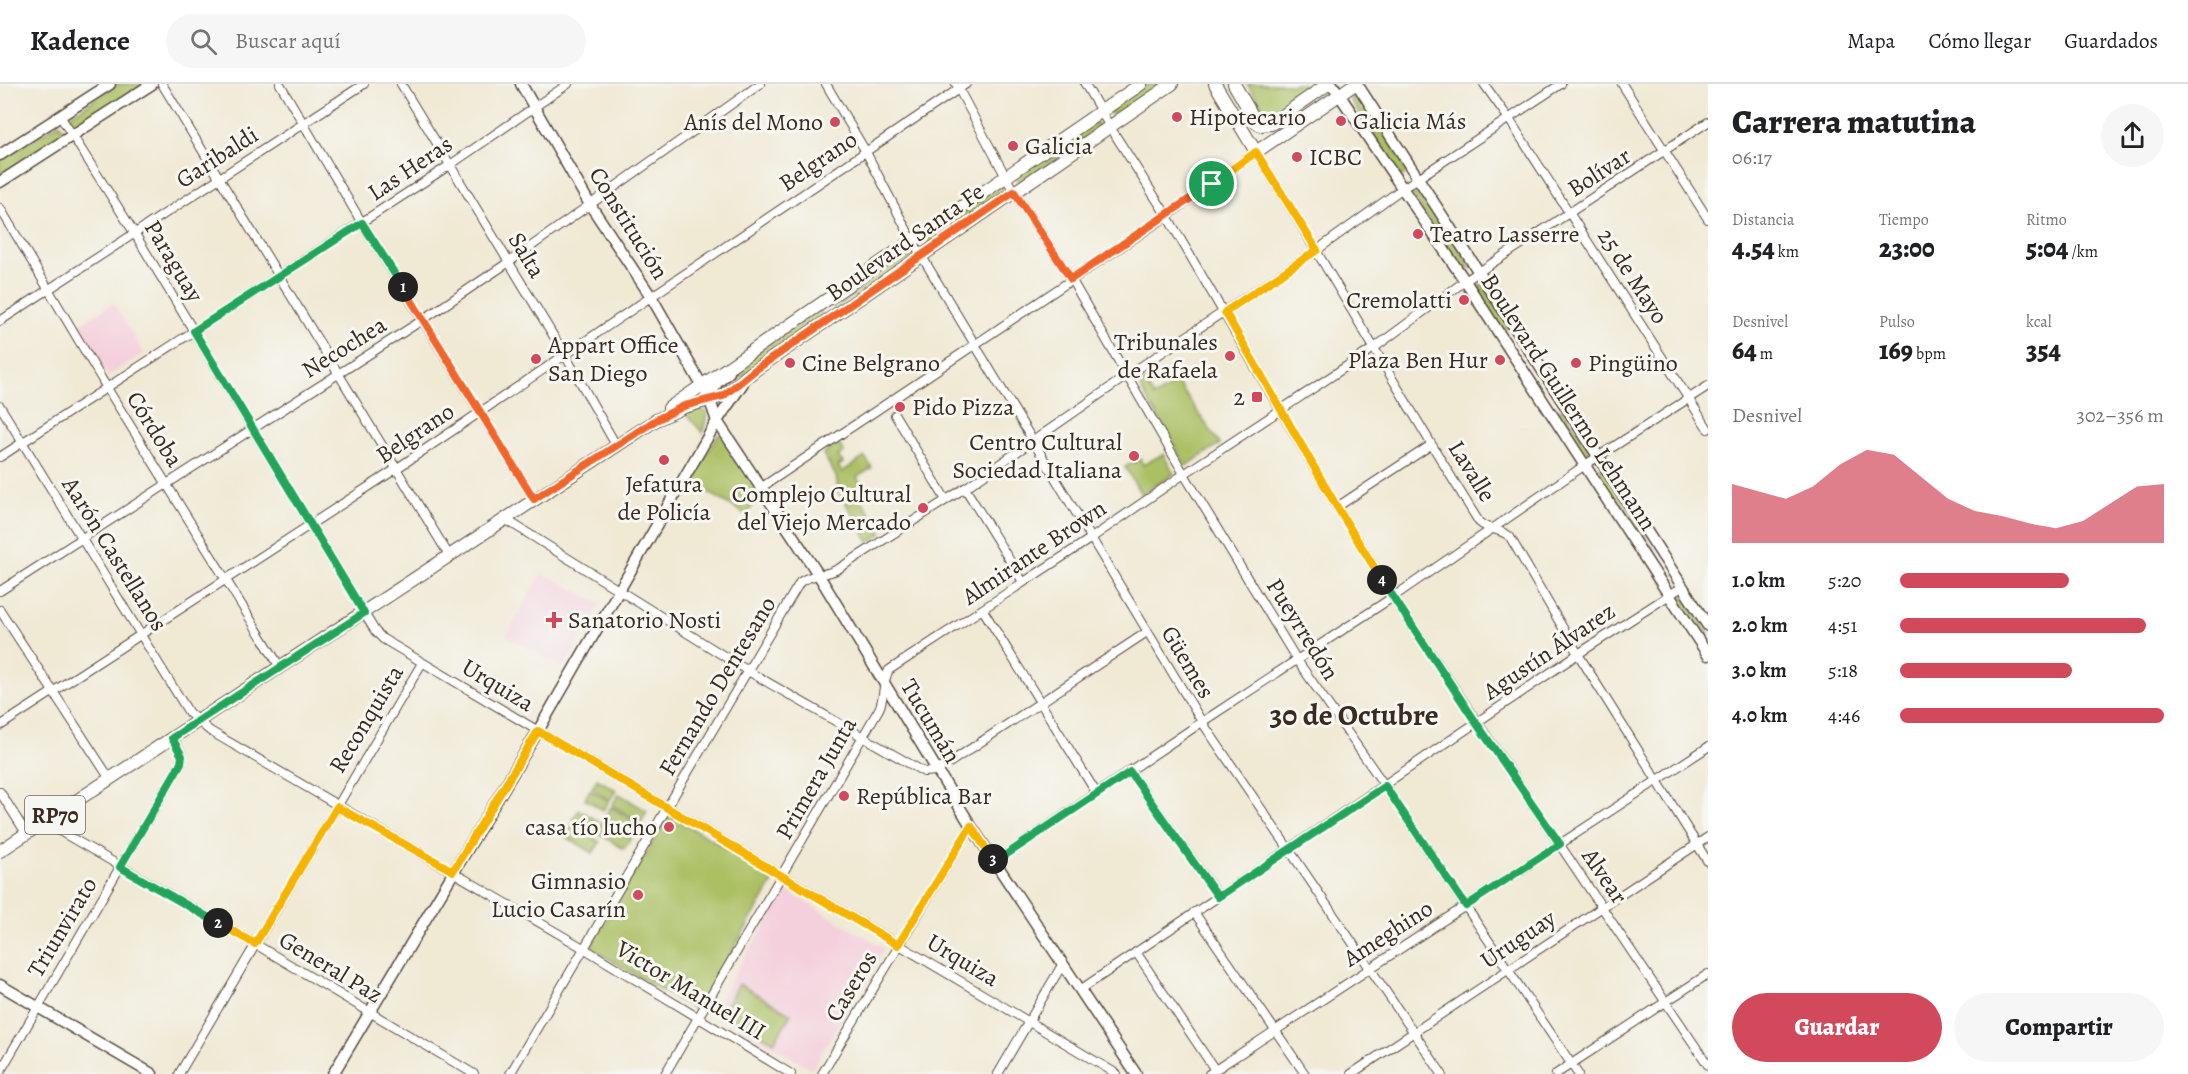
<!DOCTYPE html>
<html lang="es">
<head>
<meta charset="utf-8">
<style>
  :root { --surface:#fff; --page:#f6f6f6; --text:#202124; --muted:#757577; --line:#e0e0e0; --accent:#d1495b }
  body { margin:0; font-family:Alegreya,serif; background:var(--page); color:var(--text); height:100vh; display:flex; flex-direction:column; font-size:22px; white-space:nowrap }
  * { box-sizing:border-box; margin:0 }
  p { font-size:20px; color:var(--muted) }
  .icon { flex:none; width:33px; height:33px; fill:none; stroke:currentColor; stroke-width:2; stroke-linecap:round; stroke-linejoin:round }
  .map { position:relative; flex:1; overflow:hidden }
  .details { display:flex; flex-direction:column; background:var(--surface); width:480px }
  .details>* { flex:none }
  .pin { position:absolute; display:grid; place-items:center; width:51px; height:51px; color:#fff; margin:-26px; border:3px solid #fff; border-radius:50%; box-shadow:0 2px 6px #0007 }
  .km { position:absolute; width:30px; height:30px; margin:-15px; border-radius:50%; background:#222; color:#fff; font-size:16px; line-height:30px; text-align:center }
  .round { display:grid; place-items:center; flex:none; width:63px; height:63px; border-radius:32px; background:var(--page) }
  .head { display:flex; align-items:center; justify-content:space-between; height:102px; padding:0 24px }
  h1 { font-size:33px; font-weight:800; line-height:45px }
  .metrics { display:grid; grid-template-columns:repeat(3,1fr); gap:9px; height:102px; padding:6px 24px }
  .metrics div { display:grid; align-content:center }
  .metrics b { font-size:26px; font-weight:800 }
  .metrics small { font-size:16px; font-weight:400 }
  .metrics p { font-size:16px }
  .chart { height:168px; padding:12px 24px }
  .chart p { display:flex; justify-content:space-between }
  .chart svg { width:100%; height:108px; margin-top:6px; fill:var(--accent); opacity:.7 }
  .primary-button { display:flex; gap:12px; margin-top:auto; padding:12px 24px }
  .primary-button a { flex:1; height:69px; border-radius:36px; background:var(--accent); color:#fff; font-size:24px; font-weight:800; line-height:69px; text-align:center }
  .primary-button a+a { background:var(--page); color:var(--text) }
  ul { padding:0 24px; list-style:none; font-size:20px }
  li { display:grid; grid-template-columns:96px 72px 1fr; align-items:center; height:45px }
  li i { height:15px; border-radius:8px; background:var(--accent) }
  header { display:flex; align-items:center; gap:36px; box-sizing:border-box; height:84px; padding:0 30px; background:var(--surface); border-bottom:2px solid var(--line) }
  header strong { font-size:28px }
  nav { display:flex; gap:33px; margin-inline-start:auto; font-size:21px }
  .search { width:420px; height:54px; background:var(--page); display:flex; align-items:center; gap:15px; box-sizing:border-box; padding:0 21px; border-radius:33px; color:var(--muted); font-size:22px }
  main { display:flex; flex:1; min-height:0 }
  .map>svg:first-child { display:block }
</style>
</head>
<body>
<header>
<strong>Kadence</strong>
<div class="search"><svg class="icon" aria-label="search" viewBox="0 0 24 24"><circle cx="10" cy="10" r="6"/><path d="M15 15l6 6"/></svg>Buscar aquí</div>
<nav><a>Mapa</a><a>Cómo llegar</a><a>Guardados</a></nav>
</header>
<main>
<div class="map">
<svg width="1708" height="990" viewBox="0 0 1708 990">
  <rect width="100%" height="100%" fill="#f6f6f2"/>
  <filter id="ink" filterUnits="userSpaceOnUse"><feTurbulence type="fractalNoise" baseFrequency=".0167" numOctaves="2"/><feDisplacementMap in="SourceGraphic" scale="12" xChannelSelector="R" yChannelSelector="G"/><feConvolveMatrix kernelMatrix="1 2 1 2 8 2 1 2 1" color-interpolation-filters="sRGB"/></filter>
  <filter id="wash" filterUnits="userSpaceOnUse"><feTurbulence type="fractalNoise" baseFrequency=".008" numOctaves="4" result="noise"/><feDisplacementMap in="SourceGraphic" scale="24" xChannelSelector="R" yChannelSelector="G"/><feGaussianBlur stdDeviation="1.35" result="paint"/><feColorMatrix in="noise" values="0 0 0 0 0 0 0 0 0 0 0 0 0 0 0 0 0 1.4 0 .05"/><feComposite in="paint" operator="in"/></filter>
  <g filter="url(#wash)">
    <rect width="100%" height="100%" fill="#f0e9d4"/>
    <g fill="#f4cfdc">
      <polygon points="113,219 144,269 108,292 77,242"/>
      <polygon points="542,489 601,520 564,584 506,552"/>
      <polygon points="785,806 884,864 812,985 713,927"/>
    </g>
    <g fill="#abc064" stroke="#737541" stroke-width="1.5">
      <polygon points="118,0 145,0 77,44 69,32"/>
      <polygon points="1148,0 1164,0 1114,34 1109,27"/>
      <polygon points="1247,0 1313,0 1267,30"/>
      <polygon points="1357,9 1409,87 1401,93 1349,14"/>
      <polygon points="1095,37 1100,44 1020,99 1015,91"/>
      <polygon points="59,39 66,49 0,92 0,76"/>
      <polygon points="1001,101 1006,109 927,163 922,156"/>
      <polygon points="1420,104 1471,183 1463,188 1412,110"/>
      <polygon points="909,165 914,172 835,226 830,219"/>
      <polygon points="1482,200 1510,242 1502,247 1474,205"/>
      <polygon points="819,226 824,233 724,306 722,305 721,300 744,277"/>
      <polygon points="1142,294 1154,313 1177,298 1220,360 1186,382 1137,298"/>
      <polygon points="700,323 707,329 703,349 684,328"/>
      <polygon points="1563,324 1591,368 1583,373 1555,329"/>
      <polygon points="718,351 724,351 762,404 747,431 691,398"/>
      <polygon points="839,360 844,368 838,372 843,379 838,382 842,388 865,373 872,384 857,393 866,409 860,413 882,449 869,458 838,406 836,392 823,370"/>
      <polygon points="1163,370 1174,390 1141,410 1125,383 1140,375 1143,381"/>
      <polygon points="1601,383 1674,497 1666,502 1593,388"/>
      <polygon points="1683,511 1708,548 1708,566 1676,516"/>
      <polygon points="597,695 616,706 610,716 592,704"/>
      <polygon points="590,706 609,717 603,726 585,715"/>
      <polygon points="619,710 647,727 641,739 612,721"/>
      <polygon points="611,723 639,740 632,752 604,734"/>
      <polygon points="579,726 598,737 592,746 573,735"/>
      <polygon points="669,731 776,793 697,927 590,864"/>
      <polygon points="603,737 631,754 624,765 596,748"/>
      <polygon points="572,741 600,758 593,769 565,752"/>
      <polygon points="739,900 791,930 774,958 722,928"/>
    </g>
  </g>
  <g filter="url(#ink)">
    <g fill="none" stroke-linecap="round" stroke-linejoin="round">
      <defs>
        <g id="street">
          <polyline points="162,0 450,473"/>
          <polyline points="280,0 362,139 534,415"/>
          <polyline points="401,0 565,271 617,363"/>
          <polyline points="826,0 866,68 912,156 1202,638 1442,990"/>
          <polyline points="956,0 1014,108 1071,195 1184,390 1297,576 1385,702 1578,990"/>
          <polyline points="1085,0 1110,43 1167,132 1337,423 1393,513 1708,981"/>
          <polyline points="1484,0 1509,35 1708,345"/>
          <polyline points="1622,0 1708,135"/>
          <polyline points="60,32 135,150 375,547 383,555 1117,990"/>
          <polyline points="0,124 107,304 280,583"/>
          <polyline points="0,237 364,0"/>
          <polyline points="0,322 189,629 210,647 585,865 791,990"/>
          <polyline points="895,331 946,416"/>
          <polyline points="0,373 450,81 568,0"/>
          <path d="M762,403L1167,132L1256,68C1332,190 1403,316 1479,438C1488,447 1501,444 1510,453L1578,570L1708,778"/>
          <polyline points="965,404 1023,498"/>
          <polyline points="1337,423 1431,361"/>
          <polyline points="505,435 748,587 924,688 937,687 1147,548"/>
          <polyline points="0,507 424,235 509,178 760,0"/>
          <polyline points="0,526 110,695"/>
          <polyline points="983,526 1097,710"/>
          <polyline points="0,642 396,385 966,0"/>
          <polyline points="1130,688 1218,812"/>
          <polyline points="0,708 26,749"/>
          <polyline points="44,738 255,860 474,990"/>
          <polyline points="995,778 1202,638 1393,513 1585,381 1708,302"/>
          <polyline points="1194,828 1305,990"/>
          <polyline points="1136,868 1215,986"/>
          <polyline points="1080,906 1578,570 1682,503"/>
          <polyline points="0,988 181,679 182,671 173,654"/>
          <polyline points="179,990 422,579"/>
          <path d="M510,990L800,498C815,488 823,493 838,485L965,404L1128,291L1317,166L1403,104L1561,0"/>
          <path d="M665,990L879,625C885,613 882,598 889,586L1090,455L1184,390L1374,264L1465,197L1708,38"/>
          <polyline points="822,990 971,742"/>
          <polyline points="998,990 1062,881"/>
          <polyline points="1209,990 1708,663"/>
          <polyline points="1351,990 1708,753"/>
          <polyline points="1556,990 1708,890"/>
        </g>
        <g id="secondary">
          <polyline points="521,0 589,119 652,214 709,314 717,337 818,490 971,742 1136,990"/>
          <polyline points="1332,0 1465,197 1708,571"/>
          <polyline points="1357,0 1708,542"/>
          <polyline points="0,71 110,0"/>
          <polyline points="0,98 152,0"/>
          <polyline points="709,314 717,299 729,288"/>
          <polyline points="0,901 152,990"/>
          <polyline points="333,990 538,647 717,337 743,299"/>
        </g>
        <g id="primary">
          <polyline points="1215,0 1256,68 1355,0"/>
          <polyline points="1234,0 1256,38 1260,41 1271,40 1328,0"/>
          <polyline points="669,324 1141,0"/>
          <polyline points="0,767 656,336 684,323 723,312 755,286 1172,0"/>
        </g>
      </defs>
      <use href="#street" stroke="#564739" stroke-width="10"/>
      <use href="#secondary" stroke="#564739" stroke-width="13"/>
      <use href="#primary" stroke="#564739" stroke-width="14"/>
      <use href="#street" stroke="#fff" stroke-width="8"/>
      <use href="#secondary" stroke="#fff" stroke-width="10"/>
      <use href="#primary" stroke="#fff" stroke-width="12"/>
    </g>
  </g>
  <g fill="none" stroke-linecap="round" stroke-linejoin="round" filter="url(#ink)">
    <defs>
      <polyline id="split-1" points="403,203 534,415 656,336 684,322 723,312 755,286 1014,108 1071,195 1212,100"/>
      <polyline id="split-2" points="218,839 120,783 181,679 182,672 172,654 364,529 194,247 362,139 403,203"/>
      <polyline id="split-3" points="218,839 255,860 337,723 453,787 538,647 898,861 971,742 993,775"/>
      <polyline id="split-4" points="993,775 995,778 1130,688 1218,813 1385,702 1466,822 1560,760 1477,640 1382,496"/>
      <polyline id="split-5" points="1212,100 1256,68 1317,166 1225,228 1337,423 1382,496"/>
    </defs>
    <use href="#split-1" stroke="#fff" stroke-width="12"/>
    <use href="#split-2" stroke="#fff" stroke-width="12"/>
    <use href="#split-3" stroke="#fff" stroke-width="12"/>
    <use href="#split-4" stroke="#fff" stroke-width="12"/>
    <use href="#split-5" stroke="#fff" stroke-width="12"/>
    <use href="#split-1" stroke="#f0652b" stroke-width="8"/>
    <use href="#split-2" stroke="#22a559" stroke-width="8"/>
    <use href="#split-3" stroke="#f5b400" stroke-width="8"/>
    <use href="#split-4" stroke="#22a559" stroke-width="8"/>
    <use href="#split-5" stroke="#f5b400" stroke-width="8"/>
  </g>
  <g fill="#d1495b" stroke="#f6f6f2" stroke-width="2">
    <circle cx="1177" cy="33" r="6"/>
    <circle cx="1341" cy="37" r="6"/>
    <circle cx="835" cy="38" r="6"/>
    <circle cx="1013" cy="62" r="6"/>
    <circle cx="1297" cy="73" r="6"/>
    <circle cx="1418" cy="150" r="6"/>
    <circle cx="1464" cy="216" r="6"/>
    <circle cx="1230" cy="272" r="6"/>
    <circle cx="536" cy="275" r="6"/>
    <circle cx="1500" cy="276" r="6"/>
    <circle cx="790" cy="279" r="6"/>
    <circle cx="1576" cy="279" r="6"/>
    <rect x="1251" y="307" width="12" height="12" rx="3"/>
    <circle cx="900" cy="323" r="6"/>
    <circle cx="1134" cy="372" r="6"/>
    <circle cx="664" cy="376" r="6"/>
    <circle cx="923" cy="424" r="6"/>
    <path d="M551 527h6v6h6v6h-6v6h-6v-6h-6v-6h6z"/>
    <circle cx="844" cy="712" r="6"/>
    <circle cx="669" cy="743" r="6"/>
    <circle cx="638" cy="811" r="6"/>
  </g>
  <g text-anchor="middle" stroke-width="6" stroke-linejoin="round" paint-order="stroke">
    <rect fill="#f6f6f2" stroke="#73675e" stroke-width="1.5" x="25" y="712" width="60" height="38" rx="4.5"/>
    <g font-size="22" font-weight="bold" fill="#3b2a1e">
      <text x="55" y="739">RP70</text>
    </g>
    <g font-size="24" fill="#3b2a1e" stroke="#f6f6f2" text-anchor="start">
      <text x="1189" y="41">Hipotecario</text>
      <text x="1353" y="45">Galicia Más</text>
      <text x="823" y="46" text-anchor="end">Anís del Mono</text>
      <text x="1025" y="70">Galicia</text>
      <text x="1309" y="81">ICBC</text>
      <text x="1430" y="158">Teatro Lasserre</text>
      <text x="1452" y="224" text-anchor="end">Cremolatti</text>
      <text x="1218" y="266" text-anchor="end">Tribunales<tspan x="1218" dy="28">de Rafaela</tspan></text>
      <text x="548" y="269">Appart Office<tspan x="548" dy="28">San Diego</tspan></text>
      <text x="1488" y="284" text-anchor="end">Plaza Ben Hur</text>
      <text x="802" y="287">Cine Belgrano</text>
      <text x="1588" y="287">Pingüino</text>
      <text x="1245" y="321" text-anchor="end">2</text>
      <text x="912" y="331">Pido Pizza</text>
      <text x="1122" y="366" text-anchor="end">Centro Cultural<tspan x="1122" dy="28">Sociedad Italiana</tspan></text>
      <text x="664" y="408" text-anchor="middle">Jefatura<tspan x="664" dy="28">de Policía</tspan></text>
      <text x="911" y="418" text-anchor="end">Complejo Cultural<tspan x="911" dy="28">del Viejo Mercado</tspan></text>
      <text x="568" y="544">Sanatorio Nosti</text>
      <text x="856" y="720">República Bar</text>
      <text x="657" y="751" text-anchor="end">casa tío lucho</text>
      <text x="626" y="805" text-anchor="end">Gimnasio<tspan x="626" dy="28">Lucio Casarín</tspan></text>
    </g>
    <g font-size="24" fill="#3b2a1e" stroke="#f6f6f2">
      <text transform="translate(217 73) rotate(-33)" y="8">Garibaldi</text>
      <text transform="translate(818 77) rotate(-34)" y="8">Belgrano</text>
      <text transform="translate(410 84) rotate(-34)" y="8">Las Heras</text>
      <text transform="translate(1599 88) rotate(-33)" y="8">Bolívar</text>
      <text transform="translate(629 139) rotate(58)" y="8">Constitución</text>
      <text transform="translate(905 158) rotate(-35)" y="8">Boulevard Santa Fe</text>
      <text transform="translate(527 171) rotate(59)" y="8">Salta</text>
      <text transform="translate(174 177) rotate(59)" y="8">Paraguay</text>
      <text transform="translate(1633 192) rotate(57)" y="8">25 de Mayo</text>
      <text transform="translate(344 263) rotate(-32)" y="8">Necochea</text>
      <text transform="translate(1569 318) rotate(57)" y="8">Boulevard Guillermo Lehmann</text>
      <text transform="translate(155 345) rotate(58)" y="8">Córdoba</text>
      <text transform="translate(415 349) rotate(-34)" y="8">Belgrano</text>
      <text transform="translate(1472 387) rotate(58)" y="8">Lavalle</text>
      <text transform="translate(1034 468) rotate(-34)" y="8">Almirante Brown</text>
      <text transform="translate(115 470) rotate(58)" y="8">Aarón Castellanos</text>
      <text transform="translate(1303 545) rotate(58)" y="8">Pueyrredón</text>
      <text transform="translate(1549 567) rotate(-34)" y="8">Agustín Álvarez</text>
      <text transform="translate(1188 578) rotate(59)" y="8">Güemes</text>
      <text transform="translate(498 601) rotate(31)" y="8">Urquiza</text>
      <text transform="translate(717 602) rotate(-59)" y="8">Fernando Dentesano</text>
      <text transform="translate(366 635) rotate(-59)" y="8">Reconquista</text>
      <text transform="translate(931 637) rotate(59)" y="8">Tucumán</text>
      <text transform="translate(816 694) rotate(-60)" y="8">Primera Junta</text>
      <text transform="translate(1605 792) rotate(56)" y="8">Alvear</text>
      <text transform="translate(62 843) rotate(-59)" y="8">Triunvirato</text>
      <text transform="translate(1388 849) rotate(-33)" y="8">Ameghino</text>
      <text transform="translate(1518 855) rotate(-34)" y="8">Uruguay</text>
      <text transform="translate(963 876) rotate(31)" y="8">Urquiza</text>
      <text transform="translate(331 883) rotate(31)" y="8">General Paz</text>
      <text transform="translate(851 902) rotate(-59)" y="8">Caseros</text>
      <text transform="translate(691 906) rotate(31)" y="8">Victor Manuel III</text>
    </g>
    <g font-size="30" font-weight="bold" fill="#3b2a1e" stroke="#f6f6f2">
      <text x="1354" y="641">30 de Octubre</text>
    </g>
  </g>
</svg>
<div class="pin" style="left:1212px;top:100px;background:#1e9e55"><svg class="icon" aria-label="arrive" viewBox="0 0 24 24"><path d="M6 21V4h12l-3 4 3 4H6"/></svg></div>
<b class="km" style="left:403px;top:203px">1</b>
<b class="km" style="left:218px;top:839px">2</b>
<b class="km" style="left:993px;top:775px">3</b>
<b class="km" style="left:1382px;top:496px">4</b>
</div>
<section class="details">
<div class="head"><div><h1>Carrera matutina</h1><p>06:17</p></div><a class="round"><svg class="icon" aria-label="share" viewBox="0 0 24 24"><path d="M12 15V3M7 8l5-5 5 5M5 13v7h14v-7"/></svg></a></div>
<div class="metrics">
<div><p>Distancia</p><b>4.54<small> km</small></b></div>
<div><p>Tiempo</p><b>23:00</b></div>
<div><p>Ritmo</p><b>5:04<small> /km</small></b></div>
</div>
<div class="metrics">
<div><p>Desnivel</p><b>64<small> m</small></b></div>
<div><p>Pulso</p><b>169<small> bpm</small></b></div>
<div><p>kcal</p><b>354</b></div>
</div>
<div class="chart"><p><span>Desnivel</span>302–356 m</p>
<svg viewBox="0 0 160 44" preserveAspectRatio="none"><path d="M0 44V20L10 23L20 26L30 21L40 12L50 6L60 8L70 17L80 26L90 31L100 33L110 36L120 38L130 35L140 28L150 21L160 20V44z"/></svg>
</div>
<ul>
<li><b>1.0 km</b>5:20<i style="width:64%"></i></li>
<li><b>2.0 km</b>4:51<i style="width:93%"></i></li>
<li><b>3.0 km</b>5:18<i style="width:65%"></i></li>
<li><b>4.0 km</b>4:46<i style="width:100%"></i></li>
</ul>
<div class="primary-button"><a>Guardar</a><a>Compartir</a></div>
</section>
</main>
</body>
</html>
